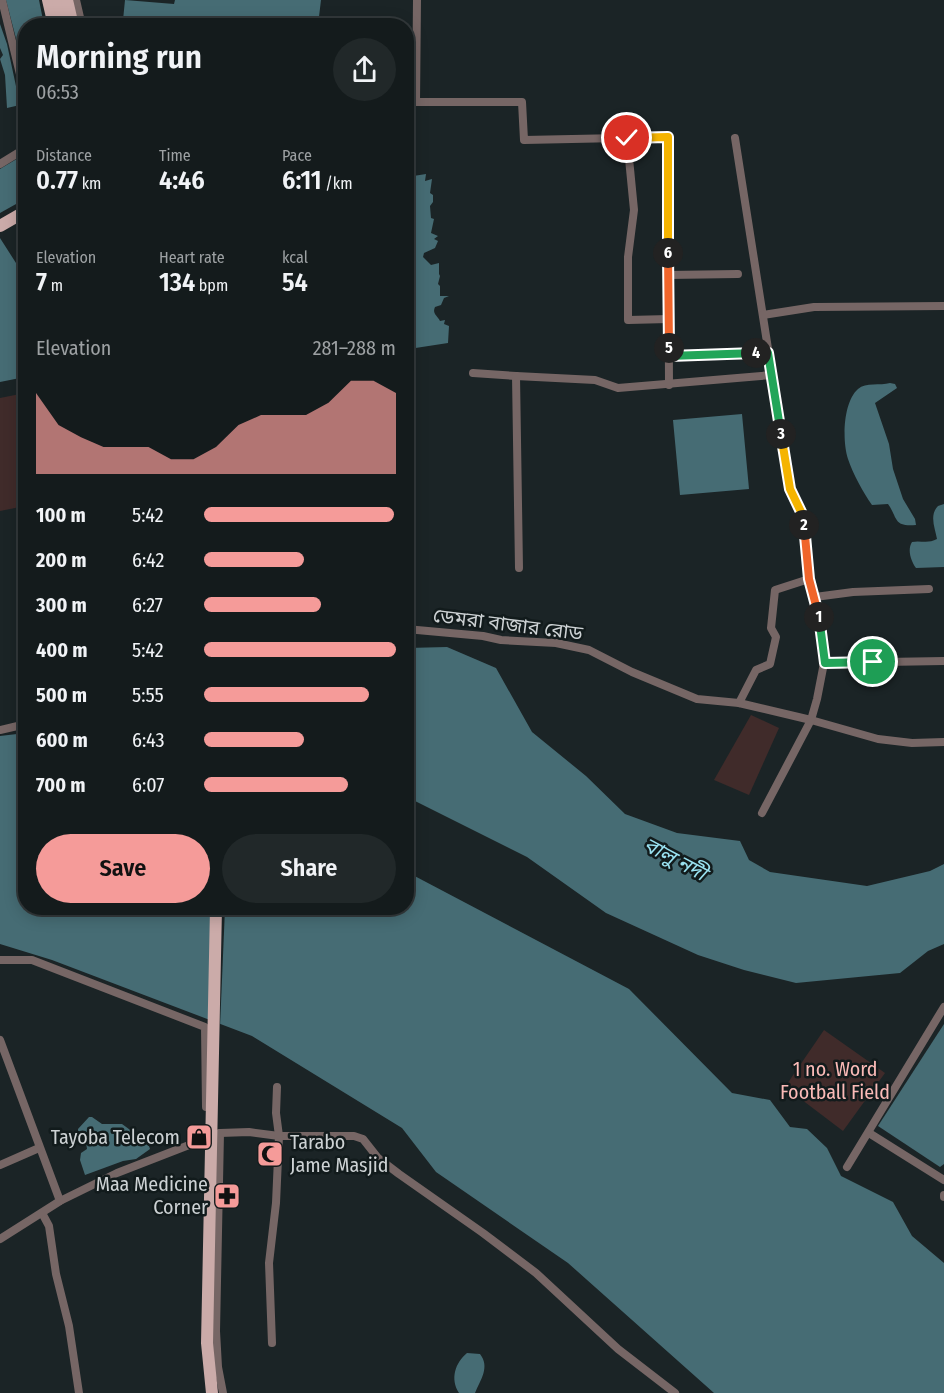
<!DOCTYPE html>
<html lang="en">
<head>
<meta charset="utf-8">
<style>
  :root { --surface:#141b1c; --page:#212829; --text:#f1f3f6; --muted:#9da1a3; --line:#33393b; --accent:#f59b99 }
  body { margin:0; font-family:"Fira Sans Condensed","Noto Sans Bengali",sans-serif; background:var(--page); color:var(--text); height:100vh; display:flex; flex-direction:column; font-size:22px; white-space:nowrap }
  * { box-sizing:border-box; margin:0 }
  p { font-size:20px; color:var(--muted) }
  .icon { flex:none; width:33px; height:33px; fill:none; stroke:currentColor; stroke-width:2; stroke-linecap:round; stroke-linejoin:round }
  .map { position:relative; flex:1; overflow:hidden }
  .side { position:absolute; left:18px; top:18px; width:396px; height:897px; display:flex; flex-direction:column; background:var(--surface); border-radius:24px; box-shadow:0 3px 15px #0003,0 0 0 2px var(--line) }
  .side>* { flex:none }
  .pin { position:absolute; display:grid; place-items:center; width:51px; height:51px; color:#fff; margin:-26px; border:3px solid #fff; border-radius:50%; box-shadow:0 2px 6px #0007 }
  .km { position:absolute; width:30px; height:30px; margin:-15px; border-radius:50%; background:#222; color:#fff; font-size:16px; line-height:30px; text-align:center }
  .round { display:grid; place-items:center; flex:none; width:63px; height:63px; border-radius:32px; background:var(--page) }
  .overview { display:flex; align-items:center; justify-content:space-between; height:102px; padding:0 18px }
  h1 { font-size:33px; font-weight:600; line-height:45px }
  .figures { display:grid; grid-template-columns:repeat(3,1fr); gap:9px; height:102px; padding:6px 18px }
  .figures div { display:grid; align-content:center }
  .figures b { font-size:26px; font-weight:600 }
  .figures small { font-size:16px; font-weight:400 }
  .figures p { font-size:16px }
  .chart { height:168px; padding:12px 18px }
  .chart p { display:flex; justify-content:space-between }
  .chart svg { width:100%; height:108px; margin-top:6px; fill:var(--accent); opacity:.7 }
  .action { display:flex; gap:12px; margin-top:auto; padding:12px 18px }
  .action a { flex:1; height:69px; border-radius:36px; background:var(--accent); color:#111; font-size:24px; font-weight:600; line-height:69px; text-align:center }
  .action a+a { background:var(--page); color:var(--text) }
  ul { padding:0 18px; list-style:none; font-size:20px }
  li { display:grid; grid-template-columns:96px 72px 1fr; align-items:center; height:45px }
  li i { height:15px; border-radius:8px; background:var(--accent) }
  .map>svg:first-child { display:block }
</style>
</head>
<body>
<div class="map">
<svg width="944" height="1393" viewBox="0 0 944 1393">
  <rect width="100%" height="100%" fill="#1b2426"/>
  <g fill="#402b2a">
    <polygon points="25,393 25,506 0,511 0,398"/>
    <polygon points="751,715 779,728 749,795 714,780"/>
    <polygon points="824,1030 885,1073 843,1131 785,1087"/>
  </g>
  <g fill="#466c74">
    <polygon points="6,0 39,0 44,25 26,26 25,73"/>
    <polygon points="125,0 174,4 175,0 321,0 318,25 174,26 123,20"/>
    <polygon points="0,24 7,44 20,105 7,108 5,75 0,59 3,55 0,48"/>
    <polygon points="25,154 25,199 0,213 0,169"/>
    <path d="M426,174L425,181L432,179L430,193L433,195V202L430,206L431,218L434,219L431,233L438,236L434,239L438,241L435,248L424,253L423,257L431,265L439,263V274L440,276L438,284L440,286V296H449L444,298L441,305L435,307C432,314 437,315 440,321L445,320L444,324L449,326L448,343L409,349H406L407,177Z"/>
    <polygon points="0,238 16,263 26,269 25,377 0,382"/>
    <path d="M890,383L895,384L897,388L875,403L889,444L893,469L903,499L915,519L916,525C893,527 898,518 888,504L872,505C863,492 853,474 848,459C842,441 843,402 858,389C866,382 880,386 890,383Z"/>
    <polygon points="742,414 749,489 680,495 673,420"/>
    <path d="M944,504V567L916,568C911,561 907,550 912,542C920,540 928,544 937,539C935,528 929,515 938,506Z"/>
    <polygon points="447,647 496,668 532,732 586,776 625,814 677,833 740,841 749,860 770,872 867,886 930,871 944,864 944,944 928,951 900,973 796,983 744,970 698,955 606,913 527,857 407,797 407,648"/>
    <polygon points="17,734 25,734 26,908 406,908 407,872 629,989 732,1093 770,1100 790,1127 807,1129 827,1148 841,1176 893,1202 912,1236 944,1263 944,1393 714,1393 568,1263 436,1172 402,1128 252,1036 52,960 0,944 0,736"/>
    <polygon points="944,1024 944,1164 940,1167 878,1126"/>
    <polygon points="89,1117 92,1117 102,1124 122,1124 148,1143 150,1149 136,1159 123,1161 85,1175 80,1160 81,1153 87,1149 86,1142 78,1136 78,1129"/>
    <path d="M467,1353L480,1354C490,1367 481,1379 475,1393H459C450,1379 455,1363 467,1353Z"/>
  </g>
  <polygon fill="#1b2426" points="216,908 225,908 220,1027 211,1023"/>
  <g fill="none" stroke-linecap="round" stroke-linejoin="round">
    <g stroke="#766665" stroke-width="8">
      <polyline points="2,0 26,99"/>
      <polyline points="76,0 82,26"/>
      <polyline points="417,0 416,102 522,102 524,140 668,137 669,385"/>
      <polyline points="627,138 634,210 628,257 628,320 669,319"/>
      <polyline points="735,138 790,489 803,516 809,579 775,590 771,628 776,637 770,664 756,670 739,703"/>
      <polyline points="0,164 26,148"/>
      <polyline points="668,275 738,274"/>
      <polyline points="763,315 814,307 944,306"/>
      <polyline points="669,356 768,353"/>
      <polyline points="473,373 516,376"/>
      <polyline points="519,568 516,376 595,380 618,388 772,375"/>
      <polyline points="815,597 853,592 929,589"/>
      <polyline points="406,629 483,636 501,640 556,643 589,650 632,672 697,699 739,703 811,720 878,739 912,743 944,742"/>
      <polyline points="824,663 944,661"/>
      <polyline points="0,730 26,724"/>
      <polyline points="762,813 811,720 817,699 824,663 818,608 809,579"/>
      <polyline points="0,960 32,960 205,1027 206,1107"/>
      <polyline points="0,1040 60,1201"/>
      <polyline points="220,1133 216,1331 218,1367 223,1393"/>
      <polyline points="869,1133 944,1180"/>
      <polyline points="0,1165 39,1148"/>
      <polyline points="847,1167 944,1007"/>
      <polyline points="944,1195 944,1197"/>
      <polyline points="42,1213 49,1226 56,1274 69,1326 79,1393"/>
      <polyline points="0,1239 60,1201 117,1173 220,1133 249,1132 279,1136 354,1136 363,1139 378,1158 399,1174 483,1233 536,1273 618,1349 675,1393"/>
      <polyline points="272,1343 269,1263 276,1203 279,1136 276,1113 277,1087"/>
    </g>
    <g stroke="#cbaba9" stroke-width="12">
      <polyline points="48,0 54,26"/>
      <polyline points="58,0 64,26"/>
      <polyline points="67,0 73,26"/>
      <polyline points="0,226 26,211"/>
    </g>
    <polyline stroke="#cbaba9" stroke-width="12" points="212,1393 207,1343 216,908"/>
  </g>
  <g fill="none" stroke-linecap="round" stroke-linejoin="round">
    <defs>
      <polyline id="split-1" points="819,617 825,663 873,662"/>
      <polyline id="split-2" points="804,525 809,579 819,617"/>
      <polyline id="split-3" points="781,434 790,489 803,516 804,525"/>
      <polyline id="split-4" points="756,353 768,353 781,434"/>
      <polyline id="split-5" points="669,348 669,356 756,353"/>
      <polyline id="split-6" points="668,253 669,348"/>
      <polyline id="split-7" points="668,159 668,253"/>
      <polyline id="split-8" points="627,138 668,137 668,159"/>
    </defs>
    <use href="#split-1" stroke="#fff" stroke-width="12"/>
    <use href="#split-2" stroke="#fff" stroke-width="12"/>
    <use href="#split-3" stroke="#fff" stroke-width="12"/>
    <use href="#split-4" stroke="#fff" stroke-width="12"/>
    <use href="#split-5" stroke="#fff" stroke-width="12"/>
    <use href="#split-6" stroke="#fff" stroke-width="12"/>
    <use href="#split-7" stroke="#fff" stroke-width="12"/>
    <use href="#split-8" stroke="#fff" stroke-width="12"/>
    <use href="#split-1" stroke="#22a559" stroke-width="8"/>
    <use href="#split-2" stroke="#f0652b" stroke-width="8"/>
    <use href="#split-3" stroke="#f5b400" stroke-width="8"/>
    <use href="#split-4" stroke="#22a559" stroke-width="8"/>
    <use href="#split-5" stroke="#22a559" stroke-width="8"/>
    <use href="#split-6" stroke="#f0652b" stroke-width="8"/>
    <use href="#split-7" stroke="#f5b400" stroke-width="8"/>
    <use href="#split-8" stroke="#f5b400" stroke-width="8"/>
  </g>
  <defs>
    <symbol id="shop-square" viewBox="-11 -11 22 22"><rect x="-9" y="-9" width="18" height="18" rx="4" fill="#f59b99" stroke="#121b1c"/><path d="M-5-2.5h2.3a2.7 3.5 0 0 1 5.4 0H5L5.5 6h-11ZM-1.5-2.5h3a1.5 2.3 0 0 0-3 0Z" fill="#111"/></symbol>
    <symbol id="mosque-square" viewBox="-11 -11 22 22"><rect x="-9" y="-9" width="18" height="18" rx="4" fill="#f59b99" stroke="#121b1c"/><path d="M3.5-4.9A6 6 0 1 0 3.5 4.9A5 5 0 1 1 3.5-4.9Z" fill="#111"/></symbol>
    <symbol id="pharmacy-square" viewBox="-11 -11 22 22"><rect x="-9" y="-9" width="18" height="18" rx="4" fill="#f59b99" stroke="#121b1c"/><path d="M-2-6h4v4h4v4h-4v4h-4v-4h-4v-4h4Z" fill="#111"/></symbol>
  </defs>
  <g fill-rule="evenodd">
    <use href="#shop-square" x="184" y="1122" width="30" height="30"/>
    <use href="#mosque-square" x="255" y="1139" width="30" height="30"/>
    <use href="#pharmacy-square" x="212" y="1181" width="30" height="30"/>
  </g>
  <g text-anchor="middle" stroke-width="5" stroke-linejoin="round" paint-order="stroke">
    <g font-size="20" fill="#cdd2d4" stroke="#121b1c">
      <text transform="translate(508 624) rotate(7)" y="7">ডেমরা বাজার রোড</text>
    </g>
    <g font-size="20" fill="#fabab7" stroke="#121b1c">
      <text x="835" y="1076">1 no. Word<tspan x="835" dy="23">Football Field</tspan></text>
    </g>
    <g font-size="20" fill="#cdd2d4" stroke="#121b1c" text-anchor="end">
      <text x="180" y="1144">Tayoba Telecom</text>
      <text x="290" y="1149" text-anchor="start">Tarabo<tspan x="290" dy="23">Jame Masjid</tspan></text>
      <text x="208" y="1191">Maa Medicine<tspan x="208" dy="23">Corner</tspan></text>
    </g>
    <g font-size="21" font-style="italic" fill="#9ae2f1" stroke="#121b1c">
      <text transform="translate(675 859) rotate(28)" y="7">বালু নদী</text>
    </g>
  </g>
</svg>
<div class="pin" style="left:873px;top:662px;background:#1e9e55"><svg class="icon" aria-label="arrive" viewBox="0 0 24 24"><path d="M6 21V4h12l-3 4 3 4H6"/></svg></div>
<div class="pin" style="left:627px;top:138px;background:#d93025"><svg class="icon" aria-label="check" viewBox="0 0 24 24"><path d="M5 12l5 5 9-10"/></svg></div>
<b class="km" style="left:819px;top:617px">1</b>
<b class="km" style="left:804px;top:525px">2</b>
<b class="km" style="left:781px;top:434px">3</b>
<b class="km" style="left:756px;top:353px">4</b>
<b class="km" style="left:669px;top:348px">5</b>
<b class="km" style="left:668px;top:253px">6</b>
<section class="side">
<div class="overview"><div><h1>Morning run</h1><p>06:53</p></div><a class="round"><svg class="icon" aria-label="share" viewBox="0 0 24 24"><path d="M12 15V3M7 8l5-5 5 5M5 13v7h14v-7"/></svg></a></div>
<div class="figures">
<div><p>Distance</p><b>0.77<small> km</small></b></div>
<div><p>Time</p><b>4:46</b></div>
<div><p>Pace</p><b>6:11<small> /km</small></b></div>
</div>
<div class="figures">
<div><p>Elevation</p><b>7<small> m</small></b></div>
<div><p>Heart rate</p><b>134<small> bpm</small></b></div>
<div><p>kcal</p><b>54</b></div>
</div>
<div class="chart"><p><span>Elevation</span>281–288 m</p>
<svg viewBox="0 0 160 44" preserveAspectRatio="none"><path d="M0 44V11L10 24L20 29L30 33L40 33L50 33L60 38L70 38L80 33L90 24L100 20L110 20L120 20L130 15L140 6L150 6L160 11V44z"/></svg>
</div>
<ul>
<li><b>100 m</b>5:42<i style="width:99%"></i></li>
<li><b>200 m</b>6:42<i style="width:52%"></i></li>
<li><b>300 m</b>6:27<i style="width:61%"></i></li>
<li><b>400 m</b>5:42<i style="width:100%"></i></li>
<li><b>500 m</b>5:55<i style="width:86%"></i></li>
<li><b>600 m</b>6:43<i style="width:52%"></i></li>
<li><b>700 m</b>6:07<i style="width:75%"></i></li>
</ul>
<div class="action"><a>Save</a><a>Share</a></div>
</section>
</div>
</body>
</html>
